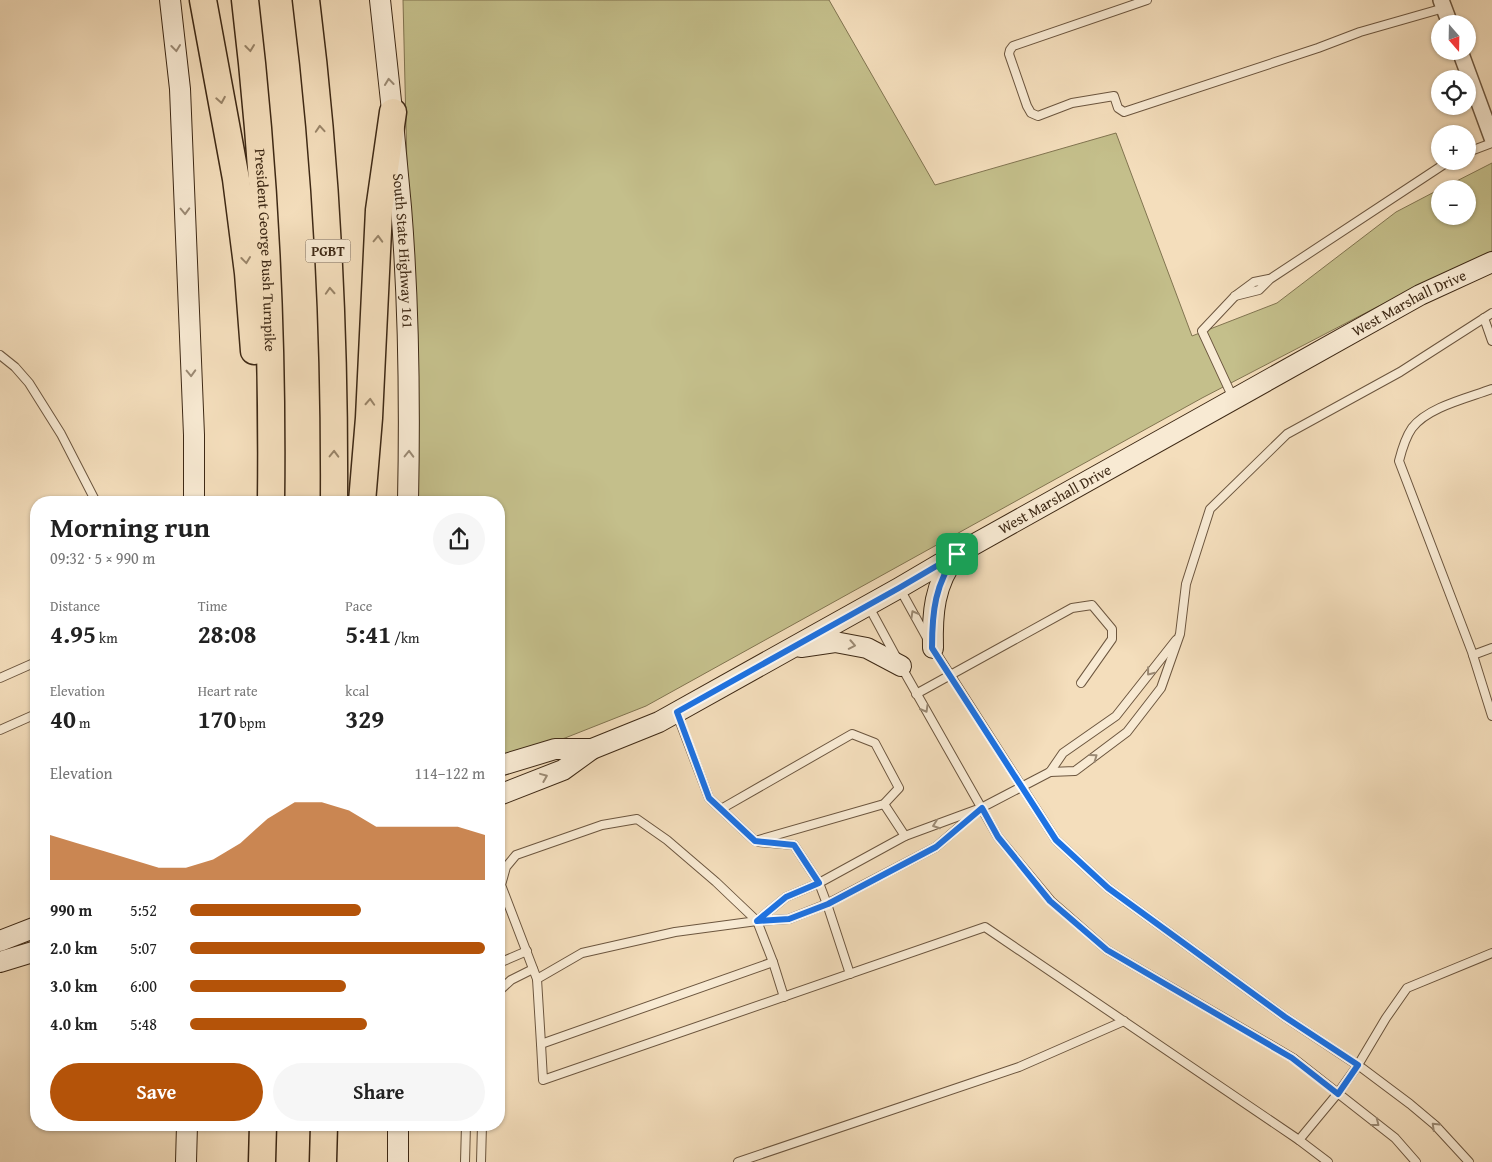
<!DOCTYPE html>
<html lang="en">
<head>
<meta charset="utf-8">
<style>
  :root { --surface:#fff; --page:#f6f6f6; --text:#222; --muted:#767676; --accent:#b45309 }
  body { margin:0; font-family:"Gentium Book Plus",serif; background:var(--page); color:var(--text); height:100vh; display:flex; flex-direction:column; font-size:19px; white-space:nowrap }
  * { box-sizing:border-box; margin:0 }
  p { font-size:16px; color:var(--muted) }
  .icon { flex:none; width:28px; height:28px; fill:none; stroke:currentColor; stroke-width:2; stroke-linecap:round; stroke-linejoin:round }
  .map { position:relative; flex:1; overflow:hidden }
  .panel { position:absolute; left:30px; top:496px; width:475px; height:635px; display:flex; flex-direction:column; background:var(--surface); border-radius:20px; box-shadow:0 1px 4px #0004 }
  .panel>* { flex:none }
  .needle { width:32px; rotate:160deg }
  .tools { position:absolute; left:1431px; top:15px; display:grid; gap:10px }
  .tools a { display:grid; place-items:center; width:45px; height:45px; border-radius:50%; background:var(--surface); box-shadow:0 1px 4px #0004; font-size:25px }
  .pin { position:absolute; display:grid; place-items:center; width:42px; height:42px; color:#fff; margin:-21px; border-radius:10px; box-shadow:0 2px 8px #0006 }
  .round { display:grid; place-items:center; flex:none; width:52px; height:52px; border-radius:26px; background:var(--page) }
  .head { display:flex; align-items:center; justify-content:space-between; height:85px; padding:0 20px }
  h1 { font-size:28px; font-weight:700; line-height:38px }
  .stats { display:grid; grid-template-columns:repeat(3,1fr); gap:8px; height:85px; padding:5px 20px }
  .stats div { display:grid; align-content:center }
  .stats b { font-size:25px; font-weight:700 }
  .stats small { font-size:14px; font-weight:400 }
  .stats p { font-size:14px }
  .chart { height:140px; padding:10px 20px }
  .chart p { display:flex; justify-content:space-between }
  .chart svg { width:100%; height:90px; margin-top:5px; fill:var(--accent); opacity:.7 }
  .primary-button { display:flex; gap:10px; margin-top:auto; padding:10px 20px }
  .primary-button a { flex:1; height:58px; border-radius:30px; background:var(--accent); color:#fff; font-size:20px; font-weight:700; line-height:58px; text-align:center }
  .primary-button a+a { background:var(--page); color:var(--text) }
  ul { padding:0 20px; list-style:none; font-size:16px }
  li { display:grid; grid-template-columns:80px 60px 1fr; align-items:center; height:38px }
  li i { height:12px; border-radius:6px; background:var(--accent) }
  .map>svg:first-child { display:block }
</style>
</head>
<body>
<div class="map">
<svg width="1492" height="1162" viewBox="0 0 1492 1162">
  <rect width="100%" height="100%" fill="#f4debc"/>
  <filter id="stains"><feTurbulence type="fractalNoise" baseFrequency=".004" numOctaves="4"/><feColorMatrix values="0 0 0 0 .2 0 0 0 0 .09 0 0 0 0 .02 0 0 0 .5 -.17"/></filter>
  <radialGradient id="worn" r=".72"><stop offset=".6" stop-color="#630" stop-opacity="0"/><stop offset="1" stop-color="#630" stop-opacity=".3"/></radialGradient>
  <polygon fill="#c4bf8b" stroke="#817450" points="403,0 829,0 935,185 1116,133 1192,336 1277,303 1396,212 1440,189 1440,216 1468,216 1468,189 1441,189 1492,163 1492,251 1375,308 1202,398 646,706 565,738 499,756 499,502 415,502"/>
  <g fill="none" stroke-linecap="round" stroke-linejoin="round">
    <defs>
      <g id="service">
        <polyline points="1147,0 1013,46 1010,50 1009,54 1027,106 1031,113 1038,116 1072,103 1114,96 1118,108 1124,112 1318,48 1360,32 1444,8"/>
        <polyline points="1468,152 1492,143"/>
        <polyline points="1235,296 1259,290 1270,279 1449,161"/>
        <polyline points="1484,318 1492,341"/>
        <polyline points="0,355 15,367 29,383 61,434 96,502"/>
        <path d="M1492,389C1468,398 1428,407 1412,428C1405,438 1402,449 1399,461L1472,652L1492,716"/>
        <polyline points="1233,398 1202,331 1235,296 1254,282 1269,279"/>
        <polyline points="900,589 927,638"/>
        <polyline points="869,607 901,666 998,837 1051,901 1107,950 1293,1058 1395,1138 1416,1162"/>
        <polyline points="933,648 1056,840 1108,888 1285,1017 1362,1068 1410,1104 1435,1125 1469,1162"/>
        <polyline points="1473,655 1492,648"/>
        <polyline points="0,678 36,662"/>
        <polyline points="916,694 1072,608 1092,605 1112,629 1112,639 1081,683"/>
        <polyline points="677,714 709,798 755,841 884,804 899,788 875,743 852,734 721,809"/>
        <polyline points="0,730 36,714"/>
        <polyline points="1050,772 1075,771 1127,732 1161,688 1180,634 1186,584 1210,509 1287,434 1400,372 1492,313"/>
        <polyline points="884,804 905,836"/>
        <polyline points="759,842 794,845 819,883 827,904 850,974"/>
        <polyline points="757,921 786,897 819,883 905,836 981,808 1050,772 1063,753 1116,716 1176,640"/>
        <polyline points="773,962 541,1044 537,979 582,953 675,932 757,921 789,919 827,904 936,847 981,808"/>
        <polyline points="499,963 527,951"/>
        <polyline points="537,979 501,885 506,867 516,855 602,825 637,819 667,840 716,882 757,921 773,962 784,997"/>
        <polyline points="499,991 511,980 533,969"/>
        <polyline points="541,1044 543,1080 985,927 1299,1140 1338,1093 1358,1065 1386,1018 1407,988 1492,953"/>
        <polyline points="1299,1140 1328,1162"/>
        <polyline points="465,1162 466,1125"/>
        <polyline points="481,1162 482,1125"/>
        <polyline points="738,1162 1019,1067 1124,1021"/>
      </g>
      <g id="minor">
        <polyline points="1441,0 1450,24"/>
        <polyline points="1460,51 1492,138"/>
      </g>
      <g id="secondary">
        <polyline points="170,0 180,89 194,435 194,502"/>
        <path id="s1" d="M380,0C388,69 395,138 401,207C409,305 410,404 408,502"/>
        <polyline points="801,647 835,642 867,648 901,666"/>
        <path d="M933,648C932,614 934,584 956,556"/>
        <polyline points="499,766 555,749 592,749"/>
        <path id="s2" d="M499,795L563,770L592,749L659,722L899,588L957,554L1420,295L1492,262"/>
        <polyline points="0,941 36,927"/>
        <polyline points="0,962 36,951"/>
        <polyline points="186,1162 187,1125"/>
        <polyline points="398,1162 398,1125"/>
      </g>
      <g id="motorway">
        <polyline points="203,0 236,179 248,273 254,351"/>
        <path id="s3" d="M245,0C265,167 273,334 271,502"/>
        <path d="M306,0C327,166 335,335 334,502"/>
        <polyline points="362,502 369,418 379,210 393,112"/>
        <polyline points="262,1162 263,1125"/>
        <polyline points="323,1162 324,1125"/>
      </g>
    </defs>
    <use href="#service" stroke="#6c563f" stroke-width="10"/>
    <use href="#minor" stroke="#6c563f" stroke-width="18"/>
    <use href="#secondary" stroke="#3e2915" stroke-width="22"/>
    <use href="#motorway" stroke="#3e2915" stroke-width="29"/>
    <use href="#service" stroke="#f8ead3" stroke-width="8"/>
    <use href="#minor" stroke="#f8ead3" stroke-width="15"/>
    <use href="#secondary" stroke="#f8ead3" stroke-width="20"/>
    <use href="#motorway" stroke="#f4debc" stroke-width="26"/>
  </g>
  <defs><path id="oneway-chevron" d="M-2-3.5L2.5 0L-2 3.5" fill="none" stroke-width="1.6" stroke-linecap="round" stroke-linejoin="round" transform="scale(1.25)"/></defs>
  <g stroke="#9b8a74">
    <use href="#oneway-chevron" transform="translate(176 48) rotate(83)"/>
    <use href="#oneway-chevron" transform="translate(389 82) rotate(-96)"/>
    <use href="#oneway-chevron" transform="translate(185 211) rotate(88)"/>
    <use href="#oneway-chevron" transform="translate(191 373) rotate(88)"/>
    <use href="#oneway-chevron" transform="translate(409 454) rotate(-89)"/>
    <use href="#oneway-chevron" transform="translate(914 614) rotate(-119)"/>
    <use href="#oneway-chevron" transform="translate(852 645) rotate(11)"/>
    <use href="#oneway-chevron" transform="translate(1150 672) rotate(128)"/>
    <use href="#oneway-chevron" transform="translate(925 709) rotate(60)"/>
    <use href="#oneway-chevron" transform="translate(1094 757) rotate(-36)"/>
    <use href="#oneway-chevron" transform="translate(544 777) rotate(-22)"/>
    <use href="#oneway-chevron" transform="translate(936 825) rotate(160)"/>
    <use href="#oneway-chevron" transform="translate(1376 1123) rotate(38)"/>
    <use href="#oneway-chevron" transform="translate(1435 1126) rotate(-136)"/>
  </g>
  <g stroke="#998468">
    <use href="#oneway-chevron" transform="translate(250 48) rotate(83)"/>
    <use href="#oneway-chevron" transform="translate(221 100) rotate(80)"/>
    <use href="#oneway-chevron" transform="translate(320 129) rotate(-94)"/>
    <use href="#oneway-chevron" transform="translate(378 239) rotate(-88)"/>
    <use href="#oneway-chevron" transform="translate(246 260) rotate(83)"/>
    <use href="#oneway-chevron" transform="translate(330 291) rotate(-93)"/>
    <use href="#oneway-chevron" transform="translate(370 402) rotate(-87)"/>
    <use href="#oneway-chevron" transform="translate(334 454) rotate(-89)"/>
  </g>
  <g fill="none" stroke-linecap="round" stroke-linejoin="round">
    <defs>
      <path id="route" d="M957,554C935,583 932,612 932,648L1056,840L1108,888L1285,1017L1358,1065L1338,1094L1292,1058L1107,950L1050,901L998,837L982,808L936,847L828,904L789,919L757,921L786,897L819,883L794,845L755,841L709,798L677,712L899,588Z"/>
    </defs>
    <use href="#route" stroke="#fff" stroke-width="10"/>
    <use href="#route" stroke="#1a73e8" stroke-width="6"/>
  </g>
  <g text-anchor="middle" stroke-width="5" stroke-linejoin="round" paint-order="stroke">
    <rect fill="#f8ead3" stroke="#76634e" stroke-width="1" x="305.5" y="239.5" width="45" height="23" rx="4"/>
    <g font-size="14" font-weight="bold" fill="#3e2915">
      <text x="328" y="256">PGBT</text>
    </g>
    <g font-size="15" fill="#3e2915" stroke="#f8ead3">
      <text dy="5" stroke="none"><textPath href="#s3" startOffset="251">President George Bush Turnpike</textPath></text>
      <text dy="5" stroke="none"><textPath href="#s1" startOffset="252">South State Highway 161</textPath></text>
      <text dy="5" stroke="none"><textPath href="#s2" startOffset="1036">West Marshall Drive</textPath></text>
      <text dy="5" stroke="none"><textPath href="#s2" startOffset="631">West Marshall Drive</textPath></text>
    </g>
  </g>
  <rect width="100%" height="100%" filter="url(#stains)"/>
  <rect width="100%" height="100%" fill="url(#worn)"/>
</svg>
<div class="tools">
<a><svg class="needle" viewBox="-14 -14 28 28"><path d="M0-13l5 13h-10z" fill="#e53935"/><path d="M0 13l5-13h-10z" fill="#767676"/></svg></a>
<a><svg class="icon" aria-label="locate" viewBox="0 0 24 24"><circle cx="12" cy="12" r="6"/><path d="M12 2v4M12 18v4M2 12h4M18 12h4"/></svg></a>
<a>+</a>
<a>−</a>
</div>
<div class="pin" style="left:957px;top:554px;background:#1e9e55"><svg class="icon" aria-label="arrive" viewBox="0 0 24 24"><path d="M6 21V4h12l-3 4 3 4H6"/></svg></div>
<section class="panel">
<div class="head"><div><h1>Morning run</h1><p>09:32 · 5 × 990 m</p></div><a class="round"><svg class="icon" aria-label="share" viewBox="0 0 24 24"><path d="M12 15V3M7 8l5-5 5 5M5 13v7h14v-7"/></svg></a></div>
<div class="stats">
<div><p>Distance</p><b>4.95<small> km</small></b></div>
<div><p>Time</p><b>28:08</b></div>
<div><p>Pace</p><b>5:41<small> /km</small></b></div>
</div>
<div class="stats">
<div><p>Elevation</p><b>40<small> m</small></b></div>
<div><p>Heart rate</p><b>170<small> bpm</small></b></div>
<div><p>kcal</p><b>329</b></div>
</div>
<div class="chart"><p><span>Elevation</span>114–122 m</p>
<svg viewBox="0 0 160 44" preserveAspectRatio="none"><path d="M0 44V22L10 26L20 30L30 34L40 38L50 38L60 34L70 26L80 14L90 6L100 6L110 10L120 18L130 18L140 18L150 18L160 22V44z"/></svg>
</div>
<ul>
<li><b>990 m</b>5:52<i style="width:58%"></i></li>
<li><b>2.0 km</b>5:07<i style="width:100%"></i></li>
<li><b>3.0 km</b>6:00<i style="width:53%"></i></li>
<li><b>4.0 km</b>5:48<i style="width:60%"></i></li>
</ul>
<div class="primary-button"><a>Save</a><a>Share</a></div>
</section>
</div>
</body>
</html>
